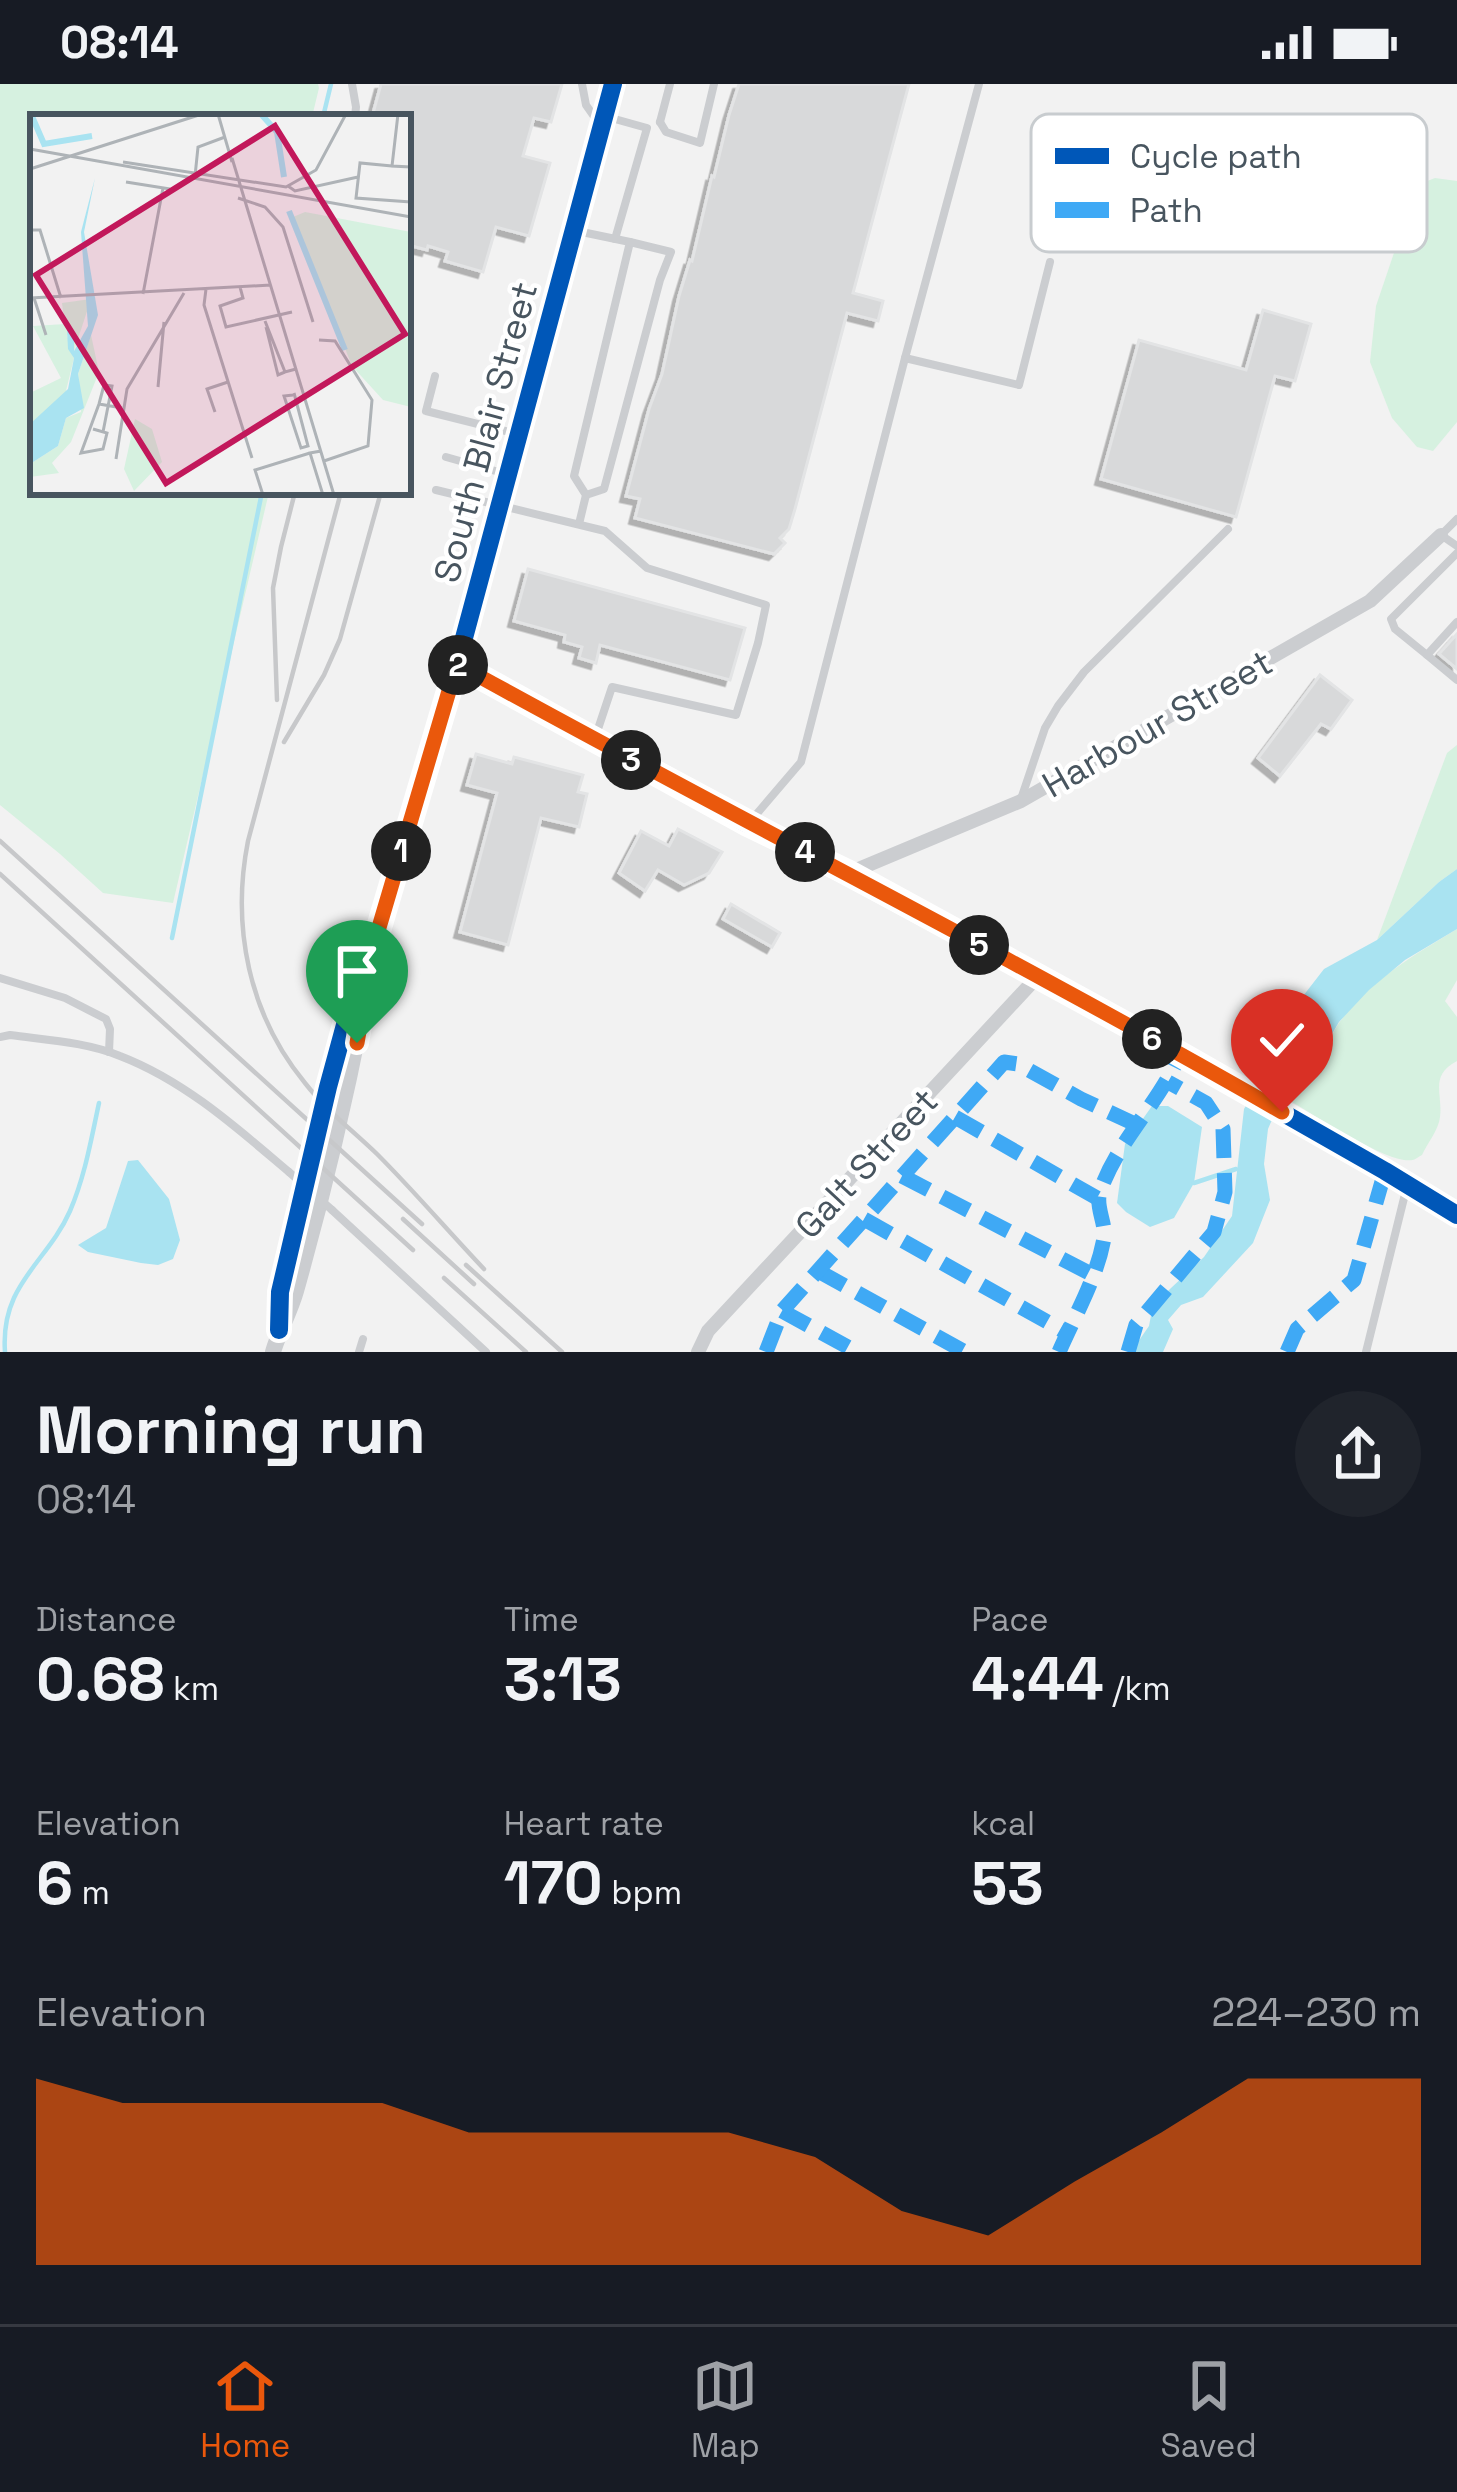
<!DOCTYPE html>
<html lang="en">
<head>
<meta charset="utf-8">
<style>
  :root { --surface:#171b24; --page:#20242c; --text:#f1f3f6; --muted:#9ea1a6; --line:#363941; --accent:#ea580c }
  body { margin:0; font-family:"Space Grotesk",sans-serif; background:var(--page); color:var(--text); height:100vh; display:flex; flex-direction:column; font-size:45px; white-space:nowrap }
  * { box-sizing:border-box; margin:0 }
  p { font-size:39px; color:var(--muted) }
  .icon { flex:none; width:66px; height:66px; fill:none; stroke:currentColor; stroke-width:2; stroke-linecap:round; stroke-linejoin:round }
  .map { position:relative; height:1268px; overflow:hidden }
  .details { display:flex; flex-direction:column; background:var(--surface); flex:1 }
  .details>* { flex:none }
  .pin { position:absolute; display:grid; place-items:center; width:102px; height:102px; color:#fff; margin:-123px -51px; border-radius:50% 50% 50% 0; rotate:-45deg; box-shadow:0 0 12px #0007 }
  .pin .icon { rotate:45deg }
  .km { position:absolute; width:60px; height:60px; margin:-30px; border-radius:50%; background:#222; color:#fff; font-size:33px; line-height:60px; text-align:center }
  .round { display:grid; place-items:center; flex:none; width:126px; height:126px; border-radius:63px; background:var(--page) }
  .headline { display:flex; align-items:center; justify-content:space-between; height:204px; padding:0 36px }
  h1 { font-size:66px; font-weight:800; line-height:90px }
  .metrics { display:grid; grid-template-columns:repeat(3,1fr); gap:18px; height:204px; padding:12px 36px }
  .metrics div { display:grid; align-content:center }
  .metrics b { font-size:60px; font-weight:800 }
  .metrics small { font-size:33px; font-weight:400 }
  .metrics p { font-size:33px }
  .chart { height:336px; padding:24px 36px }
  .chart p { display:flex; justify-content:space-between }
  .chart svg { width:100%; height:216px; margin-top:12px; fill:var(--accent); opacity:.7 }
  .status { display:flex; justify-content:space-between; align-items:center; height:84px; padding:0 60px; background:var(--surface); direction:ltr }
  .status svg { height:33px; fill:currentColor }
  .tabs { display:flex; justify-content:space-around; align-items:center; height:168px; border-top:3px solid var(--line); background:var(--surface); font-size:33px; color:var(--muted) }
  .tabs a { display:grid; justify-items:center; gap:6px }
  .tabs .on { color:var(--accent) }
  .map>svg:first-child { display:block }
</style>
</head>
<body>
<div class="status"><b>08:14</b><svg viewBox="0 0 49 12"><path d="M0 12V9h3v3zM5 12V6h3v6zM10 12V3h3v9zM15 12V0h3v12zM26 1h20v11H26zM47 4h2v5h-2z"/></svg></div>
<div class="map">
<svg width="1457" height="1268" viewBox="0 0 1457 1268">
  <defs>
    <filter id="shadow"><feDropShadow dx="-5.5" dy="5.5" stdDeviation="0" flood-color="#0004"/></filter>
  </defs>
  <rect width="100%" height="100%" fill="#f2f2f2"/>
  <g fill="#d6f1e0">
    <polygon points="0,0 318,0 319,4 312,33 33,33 33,408 269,408 173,819 103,809 60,770 0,721"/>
    <polygon points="1435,94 1457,97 1457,338 1433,367 1417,363 1392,334 1370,278 1376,222 1417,101"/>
    <polygon points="1457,661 1457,785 1439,798 1377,856 1447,669"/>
    <path d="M1457,845V896L1445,917L1457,933V977C1429,992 1443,1009 1440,1033C1439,1045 1427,1060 1422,1071C1413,1076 1414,1077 1404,1076C1375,1072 1310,1028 1282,1012C1296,979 1301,992 1320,972C1328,963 1332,949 1339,939C1369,897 1414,871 1457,845Z"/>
  </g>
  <g fill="#a9e3f1">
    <polygon points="1457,785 1457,845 1405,876 1369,906 1339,938 1319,972 1292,990 1268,1045 1264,1080 1270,1116 1253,1159 1203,1213 1181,1221 1168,1236 1173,1245 1163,1268 1131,1268 1149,1242 1153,1221 1204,1173 1232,1132 1244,1025 1272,978 1293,925 1324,885 1377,856 1439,798"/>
    <polygon points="1152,1022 1168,1022 1202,1043 1194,1099 1174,1134 1150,1143 1126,1128 1117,1119 1125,1060"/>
    <polygon points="138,1076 169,1115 180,1156 173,1175 158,1181 141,1179 88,1168 78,1161 106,1144 128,1077"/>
  </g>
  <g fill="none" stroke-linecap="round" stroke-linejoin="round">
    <g stroke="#a9e3f1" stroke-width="4.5">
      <polyline points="323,33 331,0"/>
      <polyline points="172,854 262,408"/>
      <polyline points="1194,1099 1236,1085"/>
      <path d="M5,1268C0,1200 47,1179 70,1127C85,1092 91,1056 99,1019"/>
    </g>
  </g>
  <g fill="#d8d9da" stroke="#e3e4e5" stroke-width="3" filter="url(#shadow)">
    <polygon points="381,0 562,0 551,38 534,34 523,72 550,79 529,152 496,143 483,188 445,177 448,168 428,162 427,166 408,161 408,33 372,33"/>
    <polygon points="739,0 909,0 853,209 883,217 878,237 847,229 795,425 789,445 780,454 785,459 774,470 635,434 640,415 626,412 649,325 662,290 679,212 690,176 692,177 712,92 714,93 729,31"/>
    <polygon points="1263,226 1311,240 1295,297 1275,292 1236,433 1101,395 1139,256 1246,286"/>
    <polygon points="528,485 745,544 730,596 600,561 596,579 579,574 582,563 564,558 565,551 514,537"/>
    <polygon points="1457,550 1457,585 1439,570"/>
    <polygon points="1320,591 1352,616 1331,645 1321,640 1280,692 1258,674"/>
    <polygon points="476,670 512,680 514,673 583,691 578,708 587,710 579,743 541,734 508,861 460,848 497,709 467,701"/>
    <polygon points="678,745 722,768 709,789 684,801 658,786 645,807 619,789 641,747 669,762"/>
    <polygon points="731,820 780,849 772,863 723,835"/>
  </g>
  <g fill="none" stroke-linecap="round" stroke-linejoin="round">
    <g stroke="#cbcdd0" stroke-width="8">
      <polyline points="352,0 356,23 355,33"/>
      <polyline points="582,0 586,21 600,41"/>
      <polyline points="604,32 647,44 615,155"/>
      <polyline points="660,38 666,48 700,59 714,0"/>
      <polyline points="660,38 670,0"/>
      <polyline points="577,147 630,158 574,392 586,411 579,440"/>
      <polyline points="905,274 1019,301 1050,178"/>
      <polyline points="435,292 426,327 517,350"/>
      <polyline points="446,373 506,390"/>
      <polyline points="436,406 605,447 647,484 766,521 758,559 736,631 612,603 595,654"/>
      <polyline points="586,411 604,405 660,196 671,168 630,158"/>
      <polyline points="1457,435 1441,451 1457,462"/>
      <polyline points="1457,538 1427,571 1457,596"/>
      <polyline points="1427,571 1395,545 1391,535 1457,469"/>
      <polyline points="1021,715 1045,644 1058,622 1084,588 1228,445"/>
      <polyline points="748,740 801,678 905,274 979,0"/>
      <polyline points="0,894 65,914 106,935 110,945 109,968"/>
      <path d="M0,953L10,951C46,956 86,958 120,972C185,997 237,1044 289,1088"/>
      <polyline points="332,1126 486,1268"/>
      <polyline points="359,1268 363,1255"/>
      <polyline points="1366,1268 1407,1102"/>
    </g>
    <g stroke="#cbcdd0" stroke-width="14">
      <polyline points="457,580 748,740 849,789 1180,970 1385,1087 1457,1131"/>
      <polyline points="849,789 1021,717 1370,517 1441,451"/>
      <polyline points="698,1268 708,1247 1038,892"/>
    </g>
    <g stroke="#cbcdd0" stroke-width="16">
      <polyline points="279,1246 280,1208 328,1003 346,937 375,857 457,580 613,0"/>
      <path d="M273,1268C279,1247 290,1228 296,1207C324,1108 348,1006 367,905"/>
    </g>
    <g stroke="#c7c8ca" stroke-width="4.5">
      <polyline points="408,308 409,305"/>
      <path d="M341,408L248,757C231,843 249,931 305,999C326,1026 353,1047 377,1070C414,1107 448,1147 484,1185"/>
      <polyline points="277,616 273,504 281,463 295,408"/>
      <polyline points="284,658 324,591 340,555 381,408"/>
      <polyline points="0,757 422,1140"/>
      <polyline points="0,790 413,1166"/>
      <polyline points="403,1135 474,1200"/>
      <polyline points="466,1181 562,1268"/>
      <polyline points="444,1194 526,1268"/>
    </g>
    <polyline stroke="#cbcdd0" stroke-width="8" points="289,1088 332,1126"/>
    <g stroke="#3fa9f5" stroke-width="15" stroke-dasharray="30 15" stroke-linecap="butt">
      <polyline points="955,1033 1097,1114"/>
      <polyline points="902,1092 1093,1191"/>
      <polyline points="864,1135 1067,1249"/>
      <polyline points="818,1187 965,1268"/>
      <polyline points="782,1227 857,1268"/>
      <polyline points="766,1268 782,1227 1004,978 1018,980 1081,1015 1137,1041"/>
      <path d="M1059,1268C1075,1231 1097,1194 1104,1154C1106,1138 1095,1123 1100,1108C1117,1057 1159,1020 1180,970"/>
      <polyline points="1128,1268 1136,1241 1214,1148 1225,1108 1223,1045 1206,1019 1168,998"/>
      <polyline points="1287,1268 1297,1245 1354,1196 1385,1087"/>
    </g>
    <defs>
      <g id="cycleway">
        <polyline points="457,580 748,740 849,789 1180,970 1385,1087 1457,1131"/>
        <polyline points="279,1246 280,1208 328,1003 346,937 375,857 457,580 613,0"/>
      </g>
    </defs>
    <use href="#cycleway" stroke="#fff" stroke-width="26"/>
    <use href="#cycleway" stroke="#0057b8" stroke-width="18"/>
  </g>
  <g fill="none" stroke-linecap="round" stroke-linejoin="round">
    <defs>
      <path id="route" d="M357,959L375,857L457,580C731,732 1011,872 1282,1028"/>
    </defs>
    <use href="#route" stroke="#fff" stroke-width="24"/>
    <use href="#route" stroke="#ea580c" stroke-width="15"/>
  </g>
  <g text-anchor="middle" stroke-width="9" stroke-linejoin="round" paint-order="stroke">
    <g font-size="36" fill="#48555f" stroke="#fff">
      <text transform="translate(485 348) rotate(-75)" y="13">South Blair Street</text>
      <text transform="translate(1157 639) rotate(-30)" y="13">Harbour Street</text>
      <text transform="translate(866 1079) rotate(-47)" y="13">Galt Street</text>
    </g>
  </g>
  <g transform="translate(30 30)">
    <rect width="381" height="381" fill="#f2f2f2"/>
    <path d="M275,98L381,118V293L353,286L322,252L263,103ZM61,185L44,237V225L37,221L44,244L34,285L0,310V279L31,264L3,212L35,210L32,189ZM61,221L69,258L41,328L22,349L29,359L0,363V350L28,332L36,304L51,298L48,260ZM105,305L122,315L132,348L104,377L94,355Z" fill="#d6f1e0"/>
    <path d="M65,64L54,118L68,201L48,260L54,294L36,304L28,332L0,350V310L38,275L44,244L38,235L37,216L44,218V237L58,212L51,118Z" fill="#a9e3f1"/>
    <path fill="none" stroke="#a9e3f1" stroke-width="6" d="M1,0L14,30L62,22M231,0L247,18L254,63M259,97L315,236"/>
    <path fill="none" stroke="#aeb3b7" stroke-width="3" d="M188,0L202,48M368,0L362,52L381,53M0,35L381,103M202,44L304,381M93,48L256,73L286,56L316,0M362,52L330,49L326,84L381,88M0,55L172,0M165,62L168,33L195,23M96,68L140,75M258,72L265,77L328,63M208,84L235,93L253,113L283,208M0,116H10L31,184M210,173L213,184L190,192L196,213L262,198M176,175L174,191L222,344M113,180L133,74M0,184L241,171M4,184L16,221M235,207L255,258L266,255M236,213L248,261L255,258M289,226L305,227L342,286L338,332L294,347M128,273L134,208M263,281L254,282L271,334L278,332L264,279M69,290L74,271L82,272L73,318M185,298L177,275L198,268M63,315L77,319L73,335L51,339L69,290L92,294M291,337L280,339L293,381M86,345L97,275L154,179M233,381L225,356L280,339"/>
    <path fill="#c2185b" fill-opacity="0.15" stroke="#c2185b" stroke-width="6" d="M245,12L375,220L136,369L6,161Z"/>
    <rect width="381" height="381" fill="none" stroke="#48555f" stroke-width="6"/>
  </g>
  <rect x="1031" y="30" width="396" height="138" rx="18" fill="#fff" stroke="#c8cccf" stroke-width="3"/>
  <rect x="1055" y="64" width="54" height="16" fill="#0057b8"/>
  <rect x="1055" y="118" width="54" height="16" fill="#3fa9f5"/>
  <g font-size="33" fill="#48555f">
    <text x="1130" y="84">Cycle path</text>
    <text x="1130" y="138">Path</text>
  </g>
</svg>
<div class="pin" style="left:357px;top:959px;background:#1e9e55"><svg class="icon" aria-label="arrive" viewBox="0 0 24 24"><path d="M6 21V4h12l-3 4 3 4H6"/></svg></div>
<div class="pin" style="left:1282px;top:1028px;background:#d93025"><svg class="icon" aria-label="check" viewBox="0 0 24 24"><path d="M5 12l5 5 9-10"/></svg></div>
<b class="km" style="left:401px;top:767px">1</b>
<b class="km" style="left:458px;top:581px">2</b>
<b class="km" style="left:631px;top:676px">3</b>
<b class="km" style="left:805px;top:768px">4</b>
<b class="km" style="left:979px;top:861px">5</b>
<b class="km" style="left:1152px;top:955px">6</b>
</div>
<section class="details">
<div class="headline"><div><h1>Morning run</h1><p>08:14</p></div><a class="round"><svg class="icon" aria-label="share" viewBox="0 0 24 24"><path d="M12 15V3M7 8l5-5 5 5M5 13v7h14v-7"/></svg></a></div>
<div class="metrics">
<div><p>Distance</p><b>0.68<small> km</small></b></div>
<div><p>Time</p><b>3:13</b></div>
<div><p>Pace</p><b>4:44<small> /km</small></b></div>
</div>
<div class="metrics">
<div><p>Elevation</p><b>6<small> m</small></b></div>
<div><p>Heart rate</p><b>170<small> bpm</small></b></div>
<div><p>kcal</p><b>53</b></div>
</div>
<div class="chart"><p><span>Elevation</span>224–230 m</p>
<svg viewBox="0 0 160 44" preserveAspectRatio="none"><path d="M0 44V6L10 11L20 11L30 11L40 11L50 17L60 17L70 17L80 17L90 22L100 33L110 38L120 27L130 17L140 6L150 6L160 6V44z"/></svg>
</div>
</section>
<nav class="tabs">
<a class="on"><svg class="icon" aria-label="home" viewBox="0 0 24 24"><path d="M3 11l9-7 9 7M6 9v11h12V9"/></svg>Home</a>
<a><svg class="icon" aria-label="map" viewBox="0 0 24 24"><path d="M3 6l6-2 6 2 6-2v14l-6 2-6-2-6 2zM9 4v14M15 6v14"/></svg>Map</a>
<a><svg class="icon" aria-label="saved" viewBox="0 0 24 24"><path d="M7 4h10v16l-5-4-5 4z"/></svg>Saved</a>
</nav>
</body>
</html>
